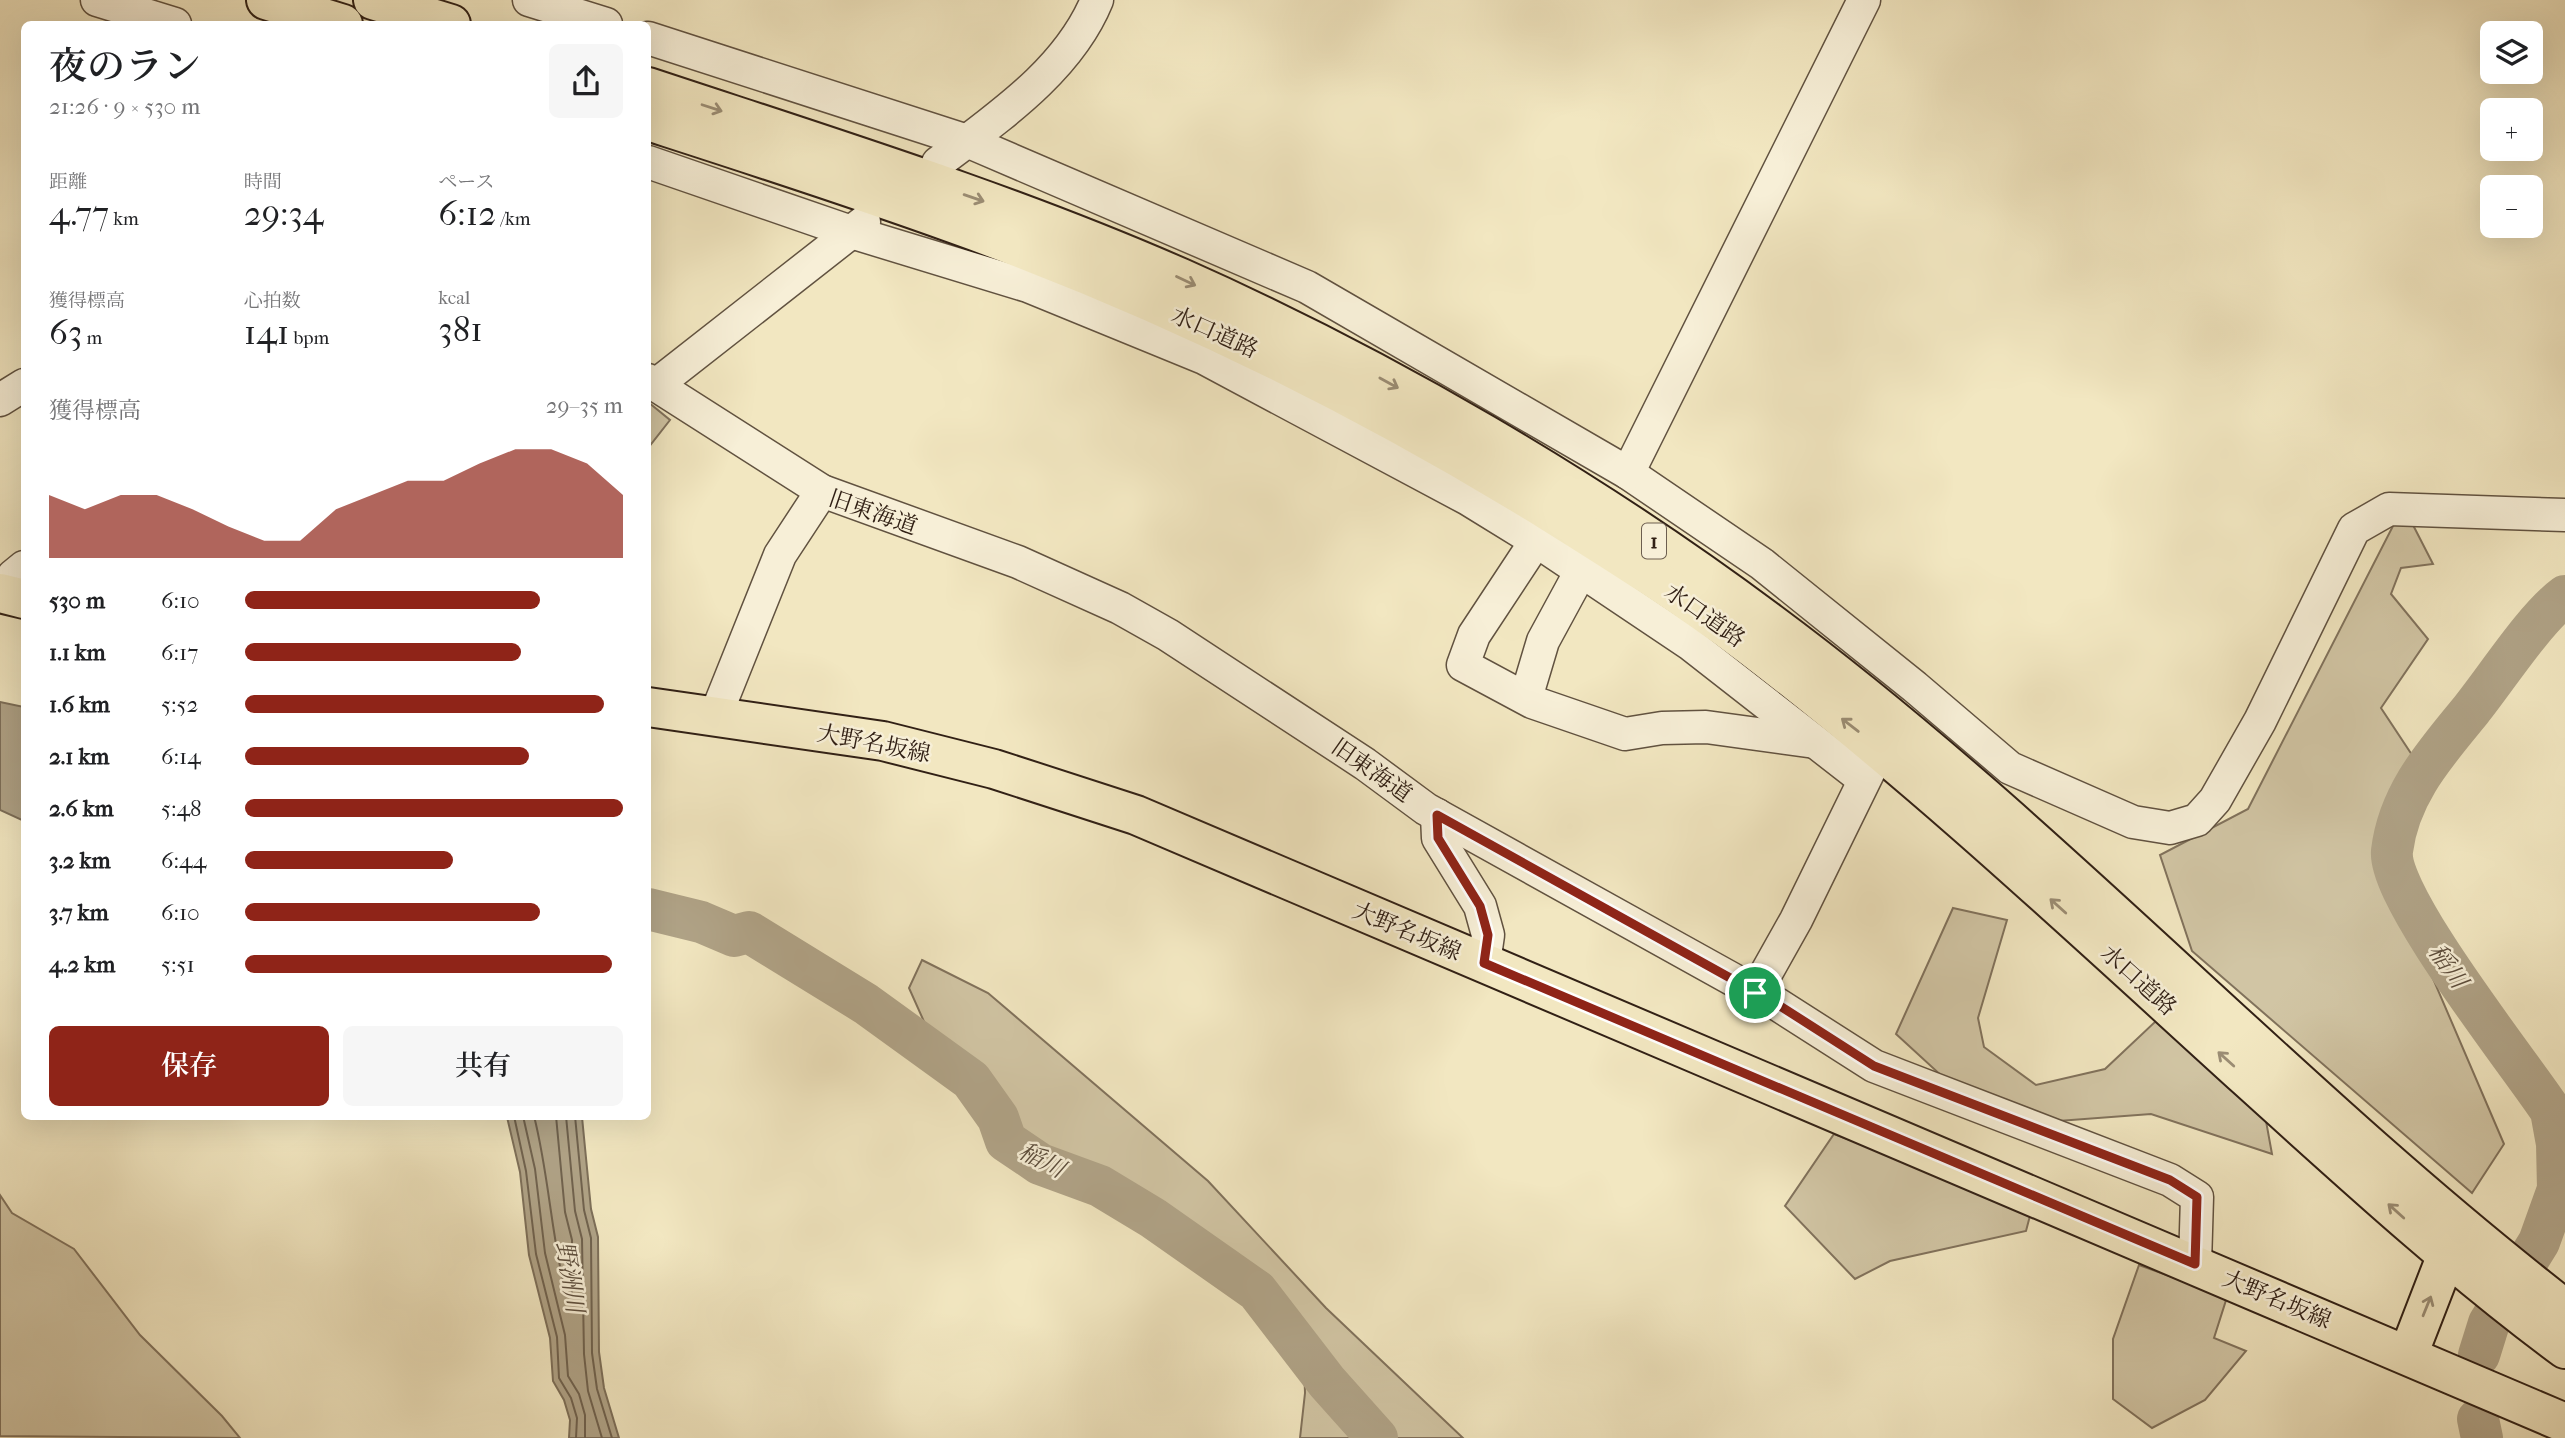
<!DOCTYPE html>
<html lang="ja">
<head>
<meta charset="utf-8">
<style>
  :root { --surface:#fff; --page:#f6f6f6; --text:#202124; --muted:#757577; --accent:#8f2418 }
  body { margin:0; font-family:"IM FELL French Canon","Noto Serif JP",serif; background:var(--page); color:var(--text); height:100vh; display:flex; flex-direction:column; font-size:26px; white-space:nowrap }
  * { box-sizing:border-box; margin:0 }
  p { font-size:23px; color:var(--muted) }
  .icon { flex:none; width:38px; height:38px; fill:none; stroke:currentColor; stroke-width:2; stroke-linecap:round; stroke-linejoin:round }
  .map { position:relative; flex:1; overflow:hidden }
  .details { position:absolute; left:21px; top:21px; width:630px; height:1099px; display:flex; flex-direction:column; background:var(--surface); border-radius:10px; box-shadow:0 7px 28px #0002 }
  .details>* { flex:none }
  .fabs { position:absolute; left:2480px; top:21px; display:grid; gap:14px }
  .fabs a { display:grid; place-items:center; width:63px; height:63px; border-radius:10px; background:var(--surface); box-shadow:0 7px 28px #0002; font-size:35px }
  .pin { position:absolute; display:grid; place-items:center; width:60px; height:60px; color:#fff; margin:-30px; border:4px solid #fff; border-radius:50%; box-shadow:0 2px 7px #0007 }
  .round { display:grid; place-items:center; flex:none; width:74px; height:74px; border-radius:10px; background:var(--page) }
  .overview { display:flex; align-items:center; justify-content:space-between; height:119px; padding:0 28px }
  h1 { font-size:38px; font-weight:600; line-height:52px }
  .figures { display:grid; grid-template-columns:repeat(3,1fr); gap:10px; height:119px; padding:7px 28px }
  .figures div { display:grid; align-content:center }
  .figures b { font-size:35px; font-weight:600 }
  .figures small { font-size:19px; font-weight:400 }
  .figures p { font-size:19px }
  .chart { height:196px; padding:14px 28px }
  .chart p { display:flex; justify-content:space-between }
  .chart svg { width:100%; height:126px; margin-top:7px; fill:var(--accent); opacity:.7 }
  .action { display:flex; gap:14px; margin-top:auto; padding:14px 28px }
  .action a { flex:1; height:80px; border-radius:10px; background:var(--accent); color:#fff; font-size:28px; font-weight:600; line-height:80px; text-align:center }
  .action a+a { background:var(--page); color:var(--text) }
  ul { padding:0 28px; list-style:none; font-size:23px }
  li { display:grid; grid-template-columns:112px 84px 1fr; align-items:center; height:52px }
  li i { height:18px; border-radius:9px; background:var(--accent) }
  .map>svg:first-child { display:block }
</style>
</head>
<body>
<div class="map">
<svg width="2565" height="1438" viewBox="0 0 2565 1438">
  <rect width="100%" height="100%" fill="#f2e7c1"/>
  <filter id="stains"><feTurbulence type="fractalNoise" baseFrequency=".00286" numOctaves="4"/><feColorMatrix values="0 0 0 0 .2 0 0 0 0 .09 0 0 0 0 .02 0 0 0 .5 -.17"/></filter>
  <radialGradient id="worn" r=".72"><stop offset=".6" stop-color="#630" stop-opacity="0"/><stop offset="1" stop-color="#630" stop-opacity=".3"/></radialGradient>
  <g fill="#d1c5a4" stroke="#81725c" stroke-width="2">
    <polygon points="648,402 670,420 648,448"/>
    <polygon points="2394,524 2413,525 2433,564 2401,568 2391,594 2428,639 2381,708 2420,767 2383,862 2504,1144 2472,1193 2192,951 2160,855 2248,809"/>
    <polygon points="1953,908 2007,920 1978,1018 1984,1047 2036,1085 2105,1069 2157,1020 2266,1121 2272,1154 2151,1114 2058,1121 1945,1079 1896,1034"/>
    <polygon points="922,960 988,993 1208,1181 1326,1308 1463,1438 1300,1438 1305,1393 1303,1336 1214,1251 1020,1137 930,1035 909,988"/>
    <polygon points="1834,1134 2032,1208 2026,1231 1890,1261 1855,1279 1785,1206"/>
    <polygon points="0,1195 12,1213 74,1249 140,1335 222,1416 240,1438 0,1436"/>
    <polygon points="2139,1265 2227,1297 2214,1338 2246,1351 2205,1400 2152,1428 2113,1399 2113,1339"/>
  </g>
  <g fill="#b0a387" stroke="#7d6f59" stroke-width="2">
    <polygon points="0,702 24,707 24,821 0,810"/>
    <polygon points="507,1117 582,1117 591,1209 598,1237 599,1352 604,1388 619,1438 569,1438 570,1420 564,1400 553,1381 550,1338 529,1255 520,1172"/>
  </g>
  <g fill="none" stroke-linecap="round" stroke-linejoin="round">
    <g stroke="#70624e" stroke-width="2">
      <polyline points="514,1116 526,1171 536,1254 557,1337 559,1378 571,1398 577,1418 576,1438"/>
      <polyline points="523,1116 535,1169 545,1253 565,1335 568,1376 579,1394 585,1415 585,1438"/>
      <path d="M534,1116C549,1175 551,1235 566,1294L569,1296L572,1293V1240L565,1212L556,1116"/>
      <polyline points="566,1116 575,1211 582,1239 584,1354 588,1391 602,1438"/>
      <polyline points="575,1116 584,1210 591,1238 592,1353 597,1389 612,1438"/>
    </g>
    <g stroke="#b0a387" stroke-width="42">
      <polyline points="648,909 701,922 734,936 749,932 866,1004 971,1080 998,1118 1006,1141 1040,1164 1100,1186 1153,1218 1257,1291 1327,1382 1377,1438"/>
      <path d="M2479,1355L2489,1323L2539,1242L2558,1189L2557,1144L2551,1111C2520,1064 2387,897 2392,851C2399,793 2436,753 2471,710C2496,679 2535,618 2565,596"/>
      <polyline points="2478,1419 2482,1438"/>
    </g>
    <defs>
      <g id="minor">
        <polyline points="97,0 175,24"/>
        <polyline points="529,0 606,24"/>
        <polyline points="648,38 967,141 1307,287 1628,473 1762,564 1915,687 2010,768 2133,822 2170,828 2197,820 2215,800 2260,721 2354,529 2389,509 2565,515"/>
        <polyline points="648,162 851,232 1028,286 1204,358 1468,499 1541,544 1690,644 1863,779"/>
        <path d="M938,163C997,118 1068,71 1097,0"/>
        <polyline points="648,380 822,491 1018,562 1120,608 1168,635 1365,764 1426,809 1777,1004 1874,1066 2170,1180 2197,1197 2195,1264"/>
        <polyline points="656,385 864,222"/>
        <polyline points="0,400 24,385"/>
        <polyline points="1628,473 1864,0"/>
        <polyline points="1536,541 1474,635 1463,665 1532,702 1625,734 1662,728 1706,727 1815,742"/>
        <polyline points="5,594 13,576 24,567"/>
        <polyline points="1526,698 1543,641 1581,571"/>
        <polyline points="715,717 780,555 822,491"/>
        <polyline points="1437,815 1438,838 1480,906 1488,935 1484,963"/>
        <polyline points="1755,993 1796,920 1871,767"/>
      </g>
      <g id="major">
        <polyline points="0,593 24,599"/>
        <polyline points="648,707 883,741 994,769 1136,815 2565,1423"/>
      </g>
      <g id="highway">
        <polyline points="266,0 343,24"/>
        <polyline points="373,0 451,24"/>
        <path d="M648,87C826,146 1008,202 1181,278C1384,368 1591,489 1769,622C2051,831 2287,1094 2565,1309"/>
        <path d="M648,121C750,154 853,187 955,224C1162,298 1361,396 1548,511C1617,554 1685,597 1750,646C1925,780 2085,931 2248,1079C2351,1172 2453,1266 2565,1349"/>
        <polyline points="2408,1355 2446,1257"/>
      </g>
    </defs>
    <use href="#minor" stroke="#615240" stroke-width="35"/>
    <use href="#major" stroke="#312015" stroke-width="42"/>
    <use href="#highway" stroke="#312015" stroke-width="42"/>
    <use href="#minor" stroke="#f7efd7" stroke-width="32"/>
    <use href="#major" stroke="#f2e7c1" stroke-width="38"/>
    <use href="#highway" stroke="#f2e7c1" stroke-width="38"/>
  </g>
  <defs><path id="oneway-shaft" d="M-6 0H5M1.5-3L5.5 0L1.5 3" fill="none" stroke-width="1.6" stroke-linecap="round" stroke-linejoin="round" transform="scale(1.75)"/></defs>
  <g stroke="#9b8d74">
    <use href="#oneway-shaft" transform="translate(712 108) rotate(18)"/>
    <use href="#oneway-shaft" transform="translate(974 198) rotate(19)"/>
    <use href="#oneway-shaft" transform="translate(1186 281) rotate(25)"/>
    <use href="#oneway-shaft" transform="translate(1389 383) rotate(29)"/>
    <use href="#oneway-shaft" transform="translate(1850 725) rotate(-142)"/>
    <use href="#oneway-shaft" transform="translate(2058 906) rotate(-138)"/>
    <use href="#oneway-shaft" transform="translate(2226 1059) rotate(-138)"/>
    <use href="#oneway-shaft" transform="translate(2396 1211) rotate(-138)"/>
    <use href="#oneway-shaft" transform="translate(2427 1306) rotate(-68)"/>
  </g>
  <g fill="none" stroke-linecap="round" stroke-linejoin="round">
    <defs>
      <polygon id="route" points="1437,815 1777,1004 1874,1066 2170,1180 2197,1197 2195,1264 1484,963 1488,935 1480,906 1438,838"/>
    </defs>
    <use href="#route" stroke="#fff" stroke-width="14"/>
    <use href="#route" stroke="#8f2418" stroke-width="9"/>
  </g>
  <g text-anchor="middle" stroke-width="5" stroke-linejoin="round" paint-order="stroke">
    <rect fill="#f7efd7" stroke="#6c5e4f" stroke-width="2" x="1642" y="523.5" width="24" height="35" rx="5"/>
    <g font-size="21" font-weight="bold" fill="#312015">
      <text x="1654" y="548">1</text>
    </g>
    <g font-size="23" fill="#312015" stroke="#f7efd7">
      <text transform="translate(1215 332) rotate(24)" y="8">水口道路</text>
      <text transform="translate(873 512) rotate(19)" y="8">旧東海道</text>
      <text transform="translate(1705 615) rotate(35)" y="8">水口道路</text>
      <text transform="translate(874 743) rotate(11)" y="8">大野名坂線</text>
      <text transform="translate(1372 770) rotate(35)" y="8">旧東海道</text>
      <text transform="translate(1407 931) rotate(23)" y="8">大野名坂線</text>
      <text transform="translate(2139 980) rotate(42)" y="8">水口道路</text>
      <text transform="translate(2277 1299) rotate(23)" y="8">大野名坂線</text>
    </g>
    <g font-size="24" font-style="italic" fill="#5d4e3d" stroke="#f7efd7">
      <text transform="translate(2448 966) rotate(55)" y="8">稲川</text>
      <text transform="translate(1042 1160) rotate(27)" y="8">稲川</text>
      <text transform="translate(570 1277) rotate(81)" y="8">野洲川</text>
    </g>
  </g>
  <rect width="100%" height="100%" filter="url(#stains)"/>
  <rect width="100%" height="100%" fill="url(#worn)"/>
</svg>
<div class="fabs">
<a><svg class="icon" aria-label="layers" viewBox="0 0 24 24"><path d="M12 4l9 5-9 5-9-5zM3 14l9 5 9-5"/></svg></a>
<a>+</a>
<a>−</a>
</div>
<div class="pin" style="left:1755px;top:993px;background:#1e9e55"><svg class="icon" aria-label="arrive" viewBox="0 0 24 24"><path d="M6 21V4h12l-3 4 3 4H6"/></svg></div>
<section class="details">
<div class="overview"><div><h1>夜のラン</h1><p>21:26 · 9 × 530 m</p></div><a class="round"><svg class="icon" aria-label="share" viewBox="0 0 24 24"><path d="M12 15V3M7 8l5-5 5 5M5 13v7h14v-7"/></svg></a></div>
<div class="figures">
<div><p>距離</p><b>4.77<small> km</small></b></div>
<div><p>時間</p><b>29:34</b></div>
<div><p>ペース</p><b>6:12<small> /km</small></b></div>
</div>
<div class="figures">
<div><p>獲得標高</p><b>63<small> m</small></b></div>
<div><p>心拍数</p><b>141<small> bpm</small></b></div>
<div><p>kcal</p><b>381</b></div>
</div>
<div class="chart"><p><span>獲得標高</span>29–35 m</p>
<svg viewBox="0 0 160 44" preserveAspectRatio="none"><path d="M0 44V22L10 27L20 22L30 22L40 27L50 33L60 38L70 38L80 27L90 22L100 17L110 17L120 11L130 6L140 6L150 11L160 22V44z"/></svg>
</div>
<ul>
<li><b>530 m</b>6:10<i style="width:78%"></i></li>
<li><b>1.1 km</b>6:17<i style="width:73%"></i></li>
<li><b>1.6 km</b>5:52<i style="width:95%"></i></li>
<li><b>2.1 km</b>6:14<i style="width:75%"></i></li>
<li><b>2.6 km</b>5:48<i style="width:100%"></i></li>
<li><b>3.2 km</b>6:44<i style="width:55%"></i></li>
<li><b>3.7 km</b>6:10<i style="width:78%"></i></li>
<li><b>4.2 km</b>5:51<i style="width:97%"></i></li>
</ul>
<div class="action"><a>保存</a><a>共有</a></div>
</section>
</div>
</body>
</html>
